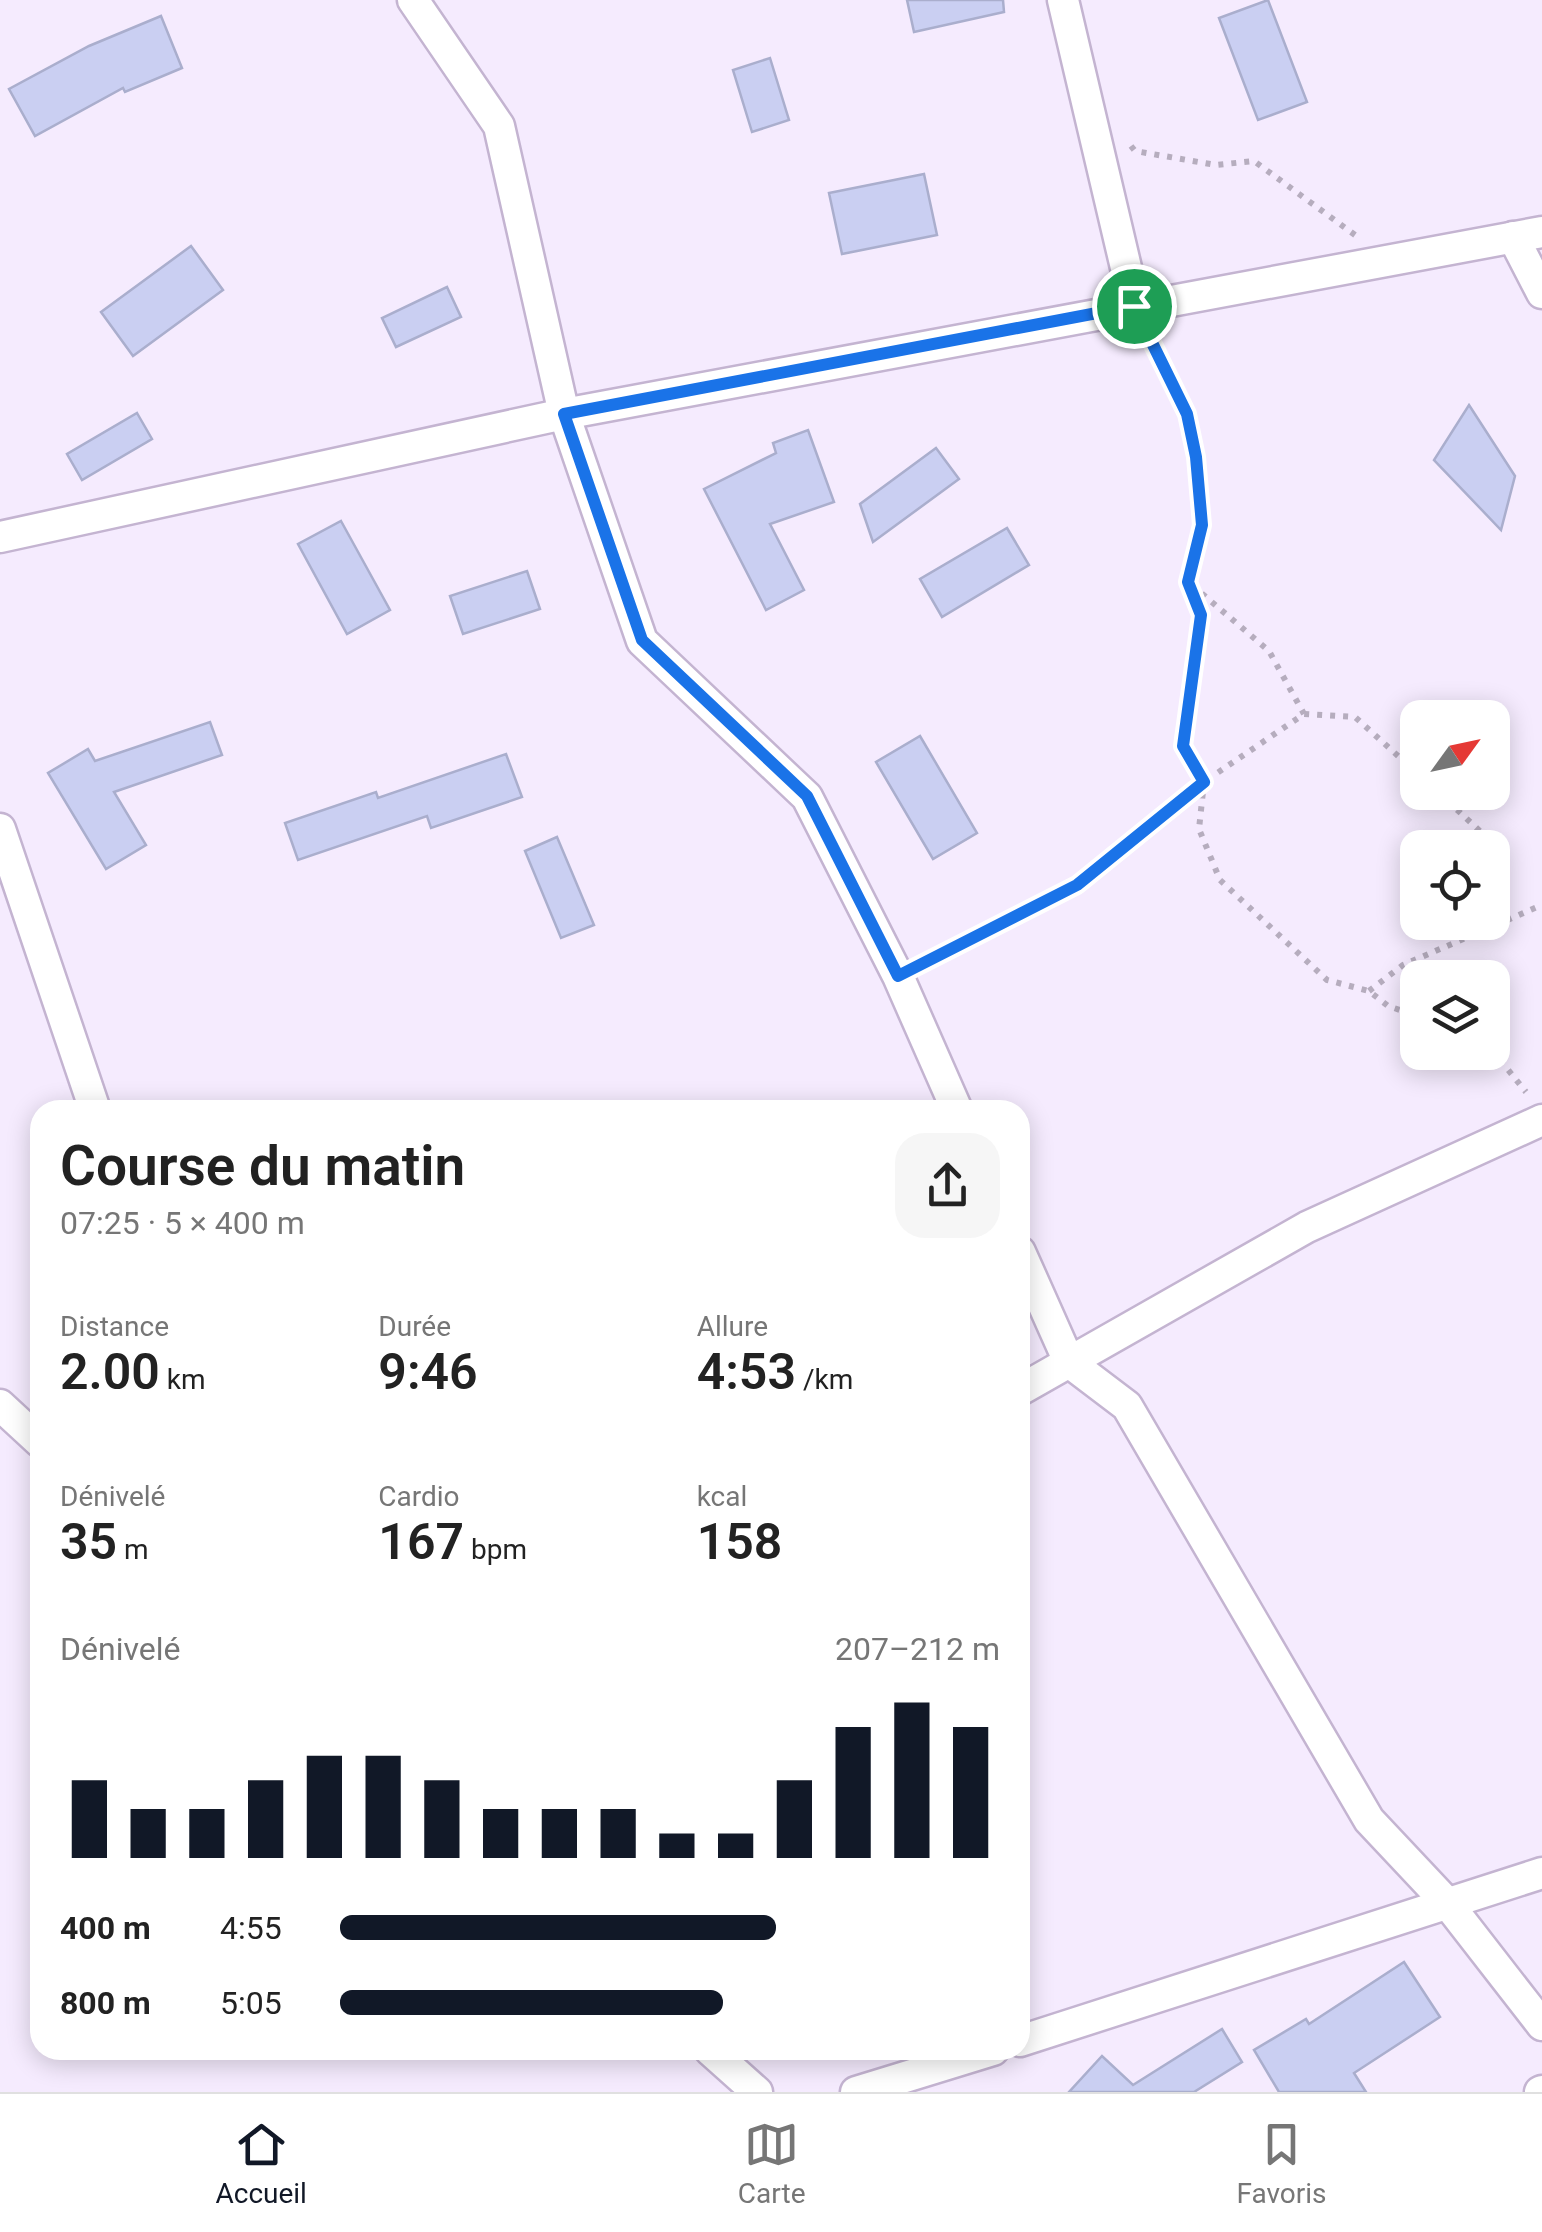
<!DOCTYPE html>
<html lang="fr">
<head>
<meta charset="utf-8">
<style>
  :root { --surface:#fff; --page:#f6f6f6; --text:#222; --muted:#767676; --line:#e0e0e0; --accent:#111827 }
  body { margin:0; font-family:Roboto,sans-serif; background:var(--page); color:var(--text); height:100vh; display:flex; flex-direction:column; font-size:38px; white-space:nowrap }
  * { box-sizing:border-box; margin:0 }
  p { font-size:32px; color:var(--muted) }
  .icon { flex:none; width:55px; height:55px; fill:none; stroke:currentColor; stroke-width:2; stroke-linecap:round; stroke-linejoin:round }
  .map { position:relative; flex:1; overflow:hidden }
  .sheet { position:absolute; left:30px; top:1100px; width:1000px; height:960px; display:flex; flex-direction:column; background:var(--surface); border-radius:30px; box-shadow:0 5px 25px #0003 }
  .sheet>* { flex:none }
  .needle { width:65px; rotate:57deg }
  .fabs { position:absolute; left:1400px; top:700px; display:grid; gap:20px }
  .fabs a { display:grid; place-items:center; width:110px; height:110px; border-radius:20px; background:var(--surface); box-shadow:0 5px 25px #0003; font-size:50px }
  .pin { position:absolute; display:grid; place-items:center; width:85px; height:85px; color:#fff; margin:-42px; border:5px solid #fff; border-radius:50%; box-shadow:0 2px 10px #0007 }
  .round { display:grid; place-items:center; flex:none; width:105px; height:105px; border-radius:30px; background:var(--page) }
  .summary { display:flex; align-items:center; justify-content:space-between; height:170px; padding:0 30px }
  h1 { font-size:55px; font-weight:600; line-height:75px }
  .metrics { display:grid; grid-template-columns:repeat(3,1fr); gap:15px; height:170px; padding:10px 30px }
  .metrics div { display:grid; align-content:center }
  .metrics b { font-size:50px; font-weight:600 }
  .metrics small { font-size:28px; font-weight:400 }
  .metrics p { font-size:28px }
  .chart { height:280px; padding:20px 30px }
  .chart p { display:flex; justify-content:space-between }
  .chart svg { width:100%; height:180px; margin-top:10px; stroke:var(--accent); stroke-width:6 }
  ul { padding:0 30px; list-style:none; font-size:32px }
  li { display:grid; grid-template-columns:160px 120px 1fr; align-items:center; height:75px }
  li i { height:25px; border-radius:12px; background:var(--accent) }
  .menu { display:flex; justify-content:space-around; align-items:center; height:140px; border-top:2px solid var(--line); background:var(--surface); font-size:28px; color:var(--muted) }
  .menu a { display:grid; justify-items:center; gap:5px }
  .menu .selected { color:var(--accent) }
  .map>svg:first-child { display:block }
</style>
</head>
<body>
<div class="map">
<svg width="1542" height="2092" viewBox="0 0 1542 2092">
  <rect width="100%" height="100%" fill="#f5ebfe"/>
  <g fill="#cacff2" stroke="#aaaecd" stroke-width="2.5">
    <polygon points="907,0 1003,0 1004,12 914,32"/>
    <polygon points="1268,0 1307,102 1258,120 1219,18"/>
    <polygon points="161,16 182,68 125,92 123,88 35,136 9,89 89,46"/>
    <polygon points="770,58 789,120 752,132 733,70"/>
    <polygon points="924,174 937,235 842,254 829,193"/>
    <polygon points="191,246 223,290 133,356 101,312"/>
    <polygon points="447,287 461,317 396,347 382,318"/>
    <polygon points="1469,405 1515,476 1501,530 1434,460"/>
    <polygon points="137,413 152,439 82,480 67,454"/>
    <polygon points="808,430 834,502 770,524 804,590 766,610 704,489 776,453 773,443"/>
    <polygon points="936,448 959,479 873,542 860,504"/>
    <polygon points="341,521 390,610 347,634 298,544"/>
    <polygon points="1007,528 1029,565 942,617 920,579"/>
    <polygon points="527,571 540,609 463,634 450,596"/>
    <polygon points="210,722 222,755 114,792 146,845 106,869 48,773 88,749 95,761"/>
    <polygon points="920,736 977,833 933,859 876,762"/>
    <polygon points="506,754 522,797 431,828 427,816 298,860 285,823 376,792 378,798"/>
    <polygon points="557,837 594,925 561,938 525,851"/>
    <polygon points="1404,1962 1440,2017 1354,2073 1366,2092 1279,2092 1254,2050 1306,2019 1309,2024"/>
    <polygon points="1222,2029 1242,2062 1194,2092 1069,2092 1102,2056 1133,2085"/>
  </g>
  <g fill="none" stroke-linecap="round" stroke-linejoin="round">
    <defs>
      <g id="street">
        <polyline points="413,0 499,126 564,414 642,641 807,797 898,976 957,1110"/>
        <polyline points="1063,0 1135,306"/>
        <polyline points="1513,237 1542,293"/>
        <polyline points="0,537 564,414 1542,232"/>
        <polyline points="0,829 95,1110"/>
        <polyline points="1020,1252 1069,1362 1127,1406 1369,1820 1448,1904 1542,2025"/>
        <polyline points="1020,1390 1307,1227 1542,1120"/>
        <polyline points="0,1405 40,1442"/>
        <polyline points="1020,2041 1542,1873"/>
        <polyline points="710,2050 757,2092"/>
        <polyline points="856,2092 993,2050"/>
        <polyline points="1540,2092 1542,2091"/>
      </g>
    </defs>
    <use href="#street" stroke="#c4b4d1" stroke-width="35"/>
    <g stroke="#b6adbe" stroke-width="6" stroke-dasharray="5 8" stroke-linecap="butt">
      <polyline points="1131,146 1135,151 1216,165 1254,161 1355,235"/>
      <polyline points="1151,333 1187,413 1197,457 1203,525 1188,582 1201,615 1183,746 1204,782 1199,829 1220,880 1327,980 1369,991 1388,1006 1418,1016"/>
      <polyline points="1192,585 1269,651 1304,714"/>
      <polyline points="1438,792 1482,833"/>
      <polyline points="925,962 1077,885 1204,782 1304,714 1355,717 1418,774"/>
      <polyline points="1369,991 1403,965 1542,905"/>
      <polyline points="1492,1050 1526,1092"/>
    </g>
    <use href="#street" stroke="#fff" stroke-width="30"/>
  </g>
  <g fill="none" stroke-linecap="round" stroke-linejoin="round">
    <defs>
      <polygon id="route" points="1134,306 1187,414 1196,457 1202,525 1188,582 1201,615 1183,746 1204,782 1077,885 898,976 807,796 642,640 564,414"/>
    </defs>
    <use href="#route" stroke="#fff" stroke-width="20"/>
    <use href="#route" stroke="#1a73e8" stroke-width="12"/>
  </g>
</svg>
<div class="fabs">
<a><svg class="needle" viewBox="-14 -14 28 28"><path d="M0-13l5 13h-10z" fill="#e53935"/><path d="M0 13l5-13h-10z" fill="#767676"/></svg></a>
<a><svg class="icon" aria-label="locate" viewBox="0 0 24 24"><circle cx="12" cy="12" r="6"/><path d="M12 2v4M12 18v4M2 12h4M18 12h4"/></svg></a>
<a><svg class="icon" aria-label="layers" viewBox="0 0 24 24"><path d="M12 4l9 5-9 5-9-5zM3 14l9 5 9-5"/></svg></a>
</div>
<div class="pin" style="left:1134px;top:306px;background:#1e9e55"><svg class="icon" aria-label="arrive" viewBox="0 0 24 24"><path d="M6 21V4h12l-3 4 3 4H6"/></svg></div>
<section class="sheet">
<div class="summary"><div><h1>Course du matin</h1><p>07:25 · 5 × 400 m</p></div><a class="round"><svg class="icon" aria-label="share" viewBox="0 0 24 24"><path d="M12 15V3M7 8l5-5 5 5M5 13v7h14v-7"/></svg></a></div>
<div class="metrics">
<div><p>Distance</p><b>2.00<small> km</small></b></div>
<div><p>Durée</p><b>9:46</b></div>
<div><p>Allure</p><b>4:53<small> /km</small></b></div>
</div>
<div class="metrics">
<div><p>Dénivelé</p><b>35<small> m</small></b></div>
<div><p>Cardio</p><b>167<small> bpm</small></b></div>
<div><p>kcal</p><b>158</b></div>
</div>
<div class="chart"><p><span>Dénivelé</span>207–212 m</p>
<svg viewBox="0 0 160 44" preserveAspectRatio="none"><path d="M5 44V25M15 44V32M25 44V32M35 44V25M45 44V19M55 44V19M65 44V25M75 44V32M85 44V32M95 44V32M105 44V38M115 44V38M125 44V25M135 44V12M145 44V6M155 44V12"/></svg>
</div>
<ul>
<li><b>400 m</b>4:55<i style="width:66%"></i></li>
<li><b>800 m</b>5:05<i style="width:58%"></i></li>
</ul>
</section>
</div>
<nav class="menu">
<a class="selected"><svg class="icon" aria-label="home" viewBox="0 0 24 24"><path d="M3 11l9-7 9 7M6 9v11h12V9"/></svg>Accueil</a>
<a><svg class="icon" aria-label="map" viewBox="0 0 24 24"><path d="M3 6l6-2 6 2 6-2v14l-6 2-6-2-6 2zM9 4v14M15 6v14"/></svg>Carte</a>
<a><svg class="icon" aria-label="saved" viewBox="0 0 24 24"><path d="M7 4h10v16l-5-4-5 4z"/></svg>Favoris</a>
</nav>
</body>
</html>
